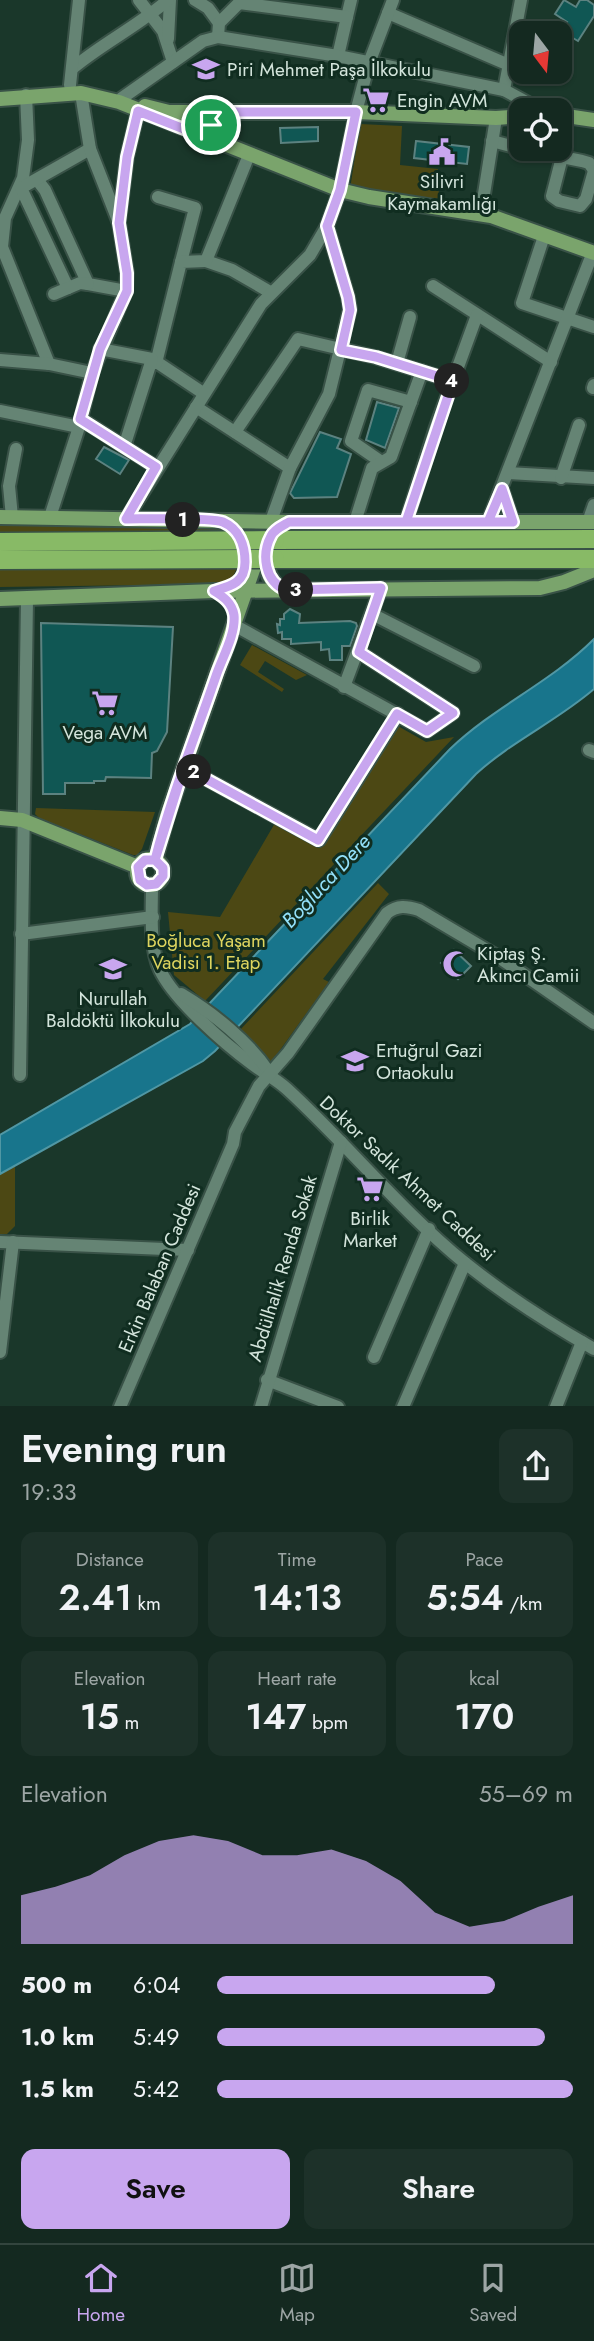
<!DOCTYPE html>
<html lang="en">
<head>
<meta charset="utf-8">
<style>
  :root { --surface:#142920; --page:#1d3129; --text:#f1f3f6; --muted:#9da6a5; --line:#33453e; --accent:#c8a6ef }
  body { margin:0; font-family:Jost,sans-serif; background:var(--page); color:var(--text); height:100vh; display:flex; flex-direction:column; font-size:26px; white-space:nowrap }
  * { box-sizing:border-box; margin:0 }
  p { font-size:23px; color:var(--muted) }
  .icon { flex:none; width:38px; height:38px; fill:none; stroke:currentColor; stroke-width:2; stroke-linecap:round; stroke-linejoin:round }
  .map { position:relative; height:1406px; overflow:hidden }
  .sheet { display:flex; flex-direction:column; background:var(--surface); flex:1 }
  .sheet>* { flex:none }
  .needle { width:46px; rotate:164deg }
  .buttons { position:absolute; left:509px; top:21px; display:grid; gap:14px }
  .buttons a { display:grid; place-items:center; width:63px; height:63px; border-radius:14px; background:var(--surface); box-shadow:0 2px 5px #0004,0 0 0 2px var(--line); font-size:35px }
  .pin { position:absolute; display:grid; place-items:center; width:60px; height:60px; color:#fff; margin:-30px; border:4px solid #fff; border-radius:50%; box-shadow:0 2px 7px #0007 }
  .km { position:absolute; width:35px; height:35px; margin:-18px; border-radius:50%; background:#222; color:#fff; font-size:19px; line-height:35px; text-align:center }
  .round { display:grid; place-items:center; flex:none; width:74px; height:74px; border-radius:14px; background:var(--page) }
  .summary { display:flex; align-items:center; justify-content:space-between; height:119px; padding:0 21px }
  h1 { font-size:38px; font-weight:600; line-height:52px }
  .stats { display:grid; grid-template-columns:repeat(3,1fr); gap:10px; height:119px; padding:7px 21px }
  .stats div { display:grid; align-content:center; border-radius:14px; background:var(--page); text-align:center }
  .stats b { font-size:35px; font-weight:600 }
  .stats small { font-size:19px; font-weight:400 }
  .stats p { font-size:19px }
  .chart { height:196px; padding:14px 21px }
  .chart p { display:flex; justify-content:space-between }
  .chart svg { width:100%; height:126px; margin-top:7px; fill:var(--accent); opacity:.7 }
  .button { display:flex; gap:14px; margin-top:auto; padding:14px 21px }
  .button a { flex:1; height:80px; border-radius:14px; background:var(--accent); color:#111; font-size:28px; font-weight:600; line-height:80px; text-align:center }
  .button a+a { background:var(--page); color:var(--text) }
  ul { padding:0 21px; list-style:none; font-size:23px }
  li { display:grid; grid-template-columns:112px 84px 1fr; align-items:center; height:52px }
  li i { height:18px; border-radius:9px; background:var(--accent) }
  .menu { display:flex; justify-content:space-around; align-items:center; height:98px; border-top:2px solid var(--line); background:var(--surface); font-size:19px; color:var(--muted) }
  .menu a { display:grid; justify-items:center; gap:4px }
  .menu .current { color:var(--accent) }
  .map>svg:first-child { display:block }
</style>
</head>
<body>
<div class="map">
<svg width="594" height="1407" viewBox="0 0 594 1407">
  <rect width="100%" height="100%" fill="#1a372a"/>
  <g fill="#4c4814">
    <polygon points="360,124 402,126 400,165 438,169 439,199 379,195 350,189"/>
    <path d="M0,523L219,526C242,539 245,559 230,581L222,584L0,587Z"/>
    <polygon points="252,645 307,675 296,680 265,661 258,672 284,689 282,692 240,665"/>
    <polygon points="396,725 426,742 454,737 205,1001 174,975 168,912 220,917 275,823 321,847"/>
    <polygon points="36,808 155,812 142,849 137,855 133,855 39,818 35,814"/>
    <polygon points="378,883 389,894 323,979 329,982 270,1064 239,1031"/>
    <polygon points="15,1166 15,1226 7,1234 0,1234 0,1174"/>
  </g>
  <path fill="#18758c" stroke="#5097a4" stroke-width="2" d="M594,639V689C557,721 512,741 476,774L215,1051L203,1061L0,1174V1135L190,1024L450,749C495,706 550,683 594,639Z"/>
  <g fill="#105754" stroke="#5c8280" stroke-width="2">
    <polygon points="564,0 576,7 580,0 587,0 594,5 594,16 578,41 561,31 567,22 555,14"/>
    <polygon points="318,127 318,141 281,143 280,128"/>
    <polygon points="416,141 469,147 467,164 414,158"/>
    <polygon points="377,402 399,408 385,448 366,440"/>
    <polygon points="320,432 341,439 337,448 351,454 337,497 294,498 290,493"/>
    <polygon points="104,447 129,460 120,474 96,459"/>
    <polygon points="290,609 300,614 299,623 350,621 356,623 357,626 350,646 342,646 342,660 330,660 329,649 321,650 321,642 291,644 291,639 282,639 282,632 278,633 277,624 280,625 280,619 284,619 284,614"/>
    <polygon points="41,623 173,627 167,732 157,751 152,753 151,778 106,777 105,781 94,781 94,783 65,783 65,794 43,794"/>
    <polygon points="454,950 471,966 458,979 441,963"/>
  </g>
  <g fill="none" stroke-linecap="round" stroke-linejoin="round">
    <defs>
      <g id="minor">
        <polyline points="139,0 163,31 173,62"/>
        <polyline points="195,0 208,8 219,23"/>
        <polyline points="521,0 504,90 541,110"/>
        <polyline points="388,13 509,65"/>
        <polyline points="347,17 351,0"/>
        <polyline points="218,37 219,23 239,3 347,17 338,56"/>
        <polyline points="168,39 170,0"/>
        <path d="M73,68C103,43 138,26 168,0"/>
        <polyline points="70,85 79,0"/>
        <polyline points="26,95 28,140 23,178 5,218 2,247 49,364"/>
        <polyline points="119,102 122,98 203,41 218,37 338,56 504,90"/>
        <polyline points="492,141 522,149"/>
        <polyline points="522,149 582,161 589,163 594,170"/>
        <polyline points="562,157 552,196 559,201 580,206 586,199 594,171"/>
        <polyline points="38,181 45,190 88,284 126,291"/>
        <polyline points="158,197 195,208 181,262"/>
        <polyline points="481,213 496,118"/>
        <polyline points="119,221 127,157 138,111"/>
        <polyline points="544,236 522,303 594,327"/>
        <polyline points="206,261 232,270 270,292"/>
        <polyline points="433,286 551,362"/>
        <polyline points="68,288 21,188 90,149"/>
        <polyline points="54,294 80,283 88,284"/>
        <polyline points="100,349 152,359 203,393"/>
        <polyline points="0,360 49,364 92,373"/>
        <polyline points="156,363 181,262 206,261 249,155"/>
        <polyline points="397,363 410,317"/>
        <polyline points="593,388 594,385"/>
        <polyline points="196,407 290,468"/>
        <polyline points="0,411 79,427"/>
        <polyline points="81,419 156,467"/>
        <polyline points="235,432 298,339 375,357 453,381"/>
        <polyline points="124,447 152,359"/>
        <polyline points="380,461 351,441 368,390 411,402"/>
        <polyline points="508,473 594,478"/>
        <polyline points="561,478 579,425"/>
        <polyline points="502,489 513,522"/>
        <polyline points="12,517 9,486 16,449"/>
        <polyline points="50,517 79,427 92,373 126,291 127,273 119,223 90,149 81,93"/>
        <polyline points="126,519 261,304 310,255 327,226 340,190 356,112 369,63 393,0"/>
        <polyline points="271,521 290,468 329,394 350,309 348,297 327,226"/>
        <polyline points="355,522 372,468 391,457 422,371"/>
        <polyline points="406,522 436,427 477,315"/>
        <polyline points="488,522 593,252"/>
        <polyline points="588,522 594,505"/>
        <polyline points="372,614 474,666"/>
        <polyline points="234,625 427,731 453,713 359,652"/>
        <polyline points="344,687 381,588"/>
        <polyline points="589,750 594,752"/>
        <polyline points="184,767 319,840 398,714"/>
        <path d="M152,885C152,911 149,946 160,970C174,1000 225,1044 252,1064C264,1073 276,1079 287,1089C348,1145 401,1211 465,1263C505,1295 550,1324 594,1349"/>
        <polyline points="21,934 153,917"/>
        <path d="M181,994C213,1013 248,1041 269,1072"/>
        <polyline points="20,1075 27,599"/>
        <polyline points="0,1242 188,1250"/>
        <polyline points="0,1352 13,1242"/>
        <polyline points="374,1357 429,1229"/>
        <polyline points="267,1380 338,1407"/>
        <path d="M120,1407L233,1144L235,1132L259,1086L288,1053L387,913C398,905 406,906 419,910L500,958L594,1023"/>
        <polyline points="261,1407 341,1142"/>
        <polyline points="403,1407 465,1263"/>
        <polyline points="556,1407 582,1342"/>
      </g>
      <g id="major">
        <polyline points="0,99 81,93 119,102 340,190 369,197 491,216 594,253"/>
        <polyline points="145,106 169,112 356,112 496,118 522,116"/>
        <polyline points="560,115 594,120"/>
        <polyline points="0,517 289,522 594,522"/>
        <path d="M268,549C265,566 267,583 285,590"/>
        <polyline points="0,599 214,591 540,588 564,582 594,570"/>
        <polyline points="0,818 22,820 138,867"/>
        <circle cx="150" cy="872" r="13"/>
        <polyline points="155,860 167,816 260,550"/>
      </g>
      <g id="highway">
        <polyline points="275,540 594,539"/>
        <polyline points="275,559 594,559"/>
      </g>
    </defs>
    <use href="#minor" stroke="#395247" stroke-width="16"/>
    <use href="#major" stroke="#395247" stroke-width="18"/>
    <use href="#highway" stroke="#395247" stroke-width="21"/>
    <use href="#minor" stroke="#658474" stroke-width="12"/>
    <use href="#major" stroke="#7aa46c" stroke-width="14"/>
    <use href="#highway" stroke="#88ba66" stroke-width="18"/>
    <defs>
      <g id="highway-bridge">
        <polyline points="0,542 275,540"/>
        <polyline points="0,560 275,559"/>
      </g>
    </defs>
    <use href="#highway-bridge" stroke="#395247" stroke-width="21" stroke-linecap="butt"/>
    <use href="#highway-bridge" stroke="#88ba66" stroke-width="18"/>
  </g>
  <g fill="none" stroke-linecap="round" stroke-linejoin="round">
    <defs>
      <path id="route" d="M211,125L212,140L138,111L127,157L119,223L127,273V291L100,349L80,419L156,467L126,519C144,519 211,517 223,522C239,529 245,545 245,562C245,583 231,586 214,591C224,597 232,603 234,615C236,634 222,658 216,676C195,737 171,797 155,860H145L138,867L140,880L147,885L156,884L163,876V868L155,860L184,767L318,840L397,714L427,731L453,713L359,652L381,588L286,590C265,582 261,555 271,536C274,529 284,525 289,522H488L502,489L513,522H406L453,381L376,357L341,350L350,310L348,297L327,226L340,190L356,112H224L211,125"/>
    </defs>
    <use href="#route" stroke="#fff" stroke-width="14"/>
    <use href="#route" stroke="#c8a6ef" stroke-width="9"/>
  </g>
  <defs>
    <symbol id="school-bare" viewBox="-9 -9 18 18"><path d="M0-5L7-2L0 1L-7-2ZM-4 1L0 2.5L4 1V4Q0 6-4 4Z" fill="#c8a6ef" stroke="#102d20" stroke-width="2.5" paint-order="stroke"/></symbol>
    <symbol id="supermarket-bare" viewBox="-9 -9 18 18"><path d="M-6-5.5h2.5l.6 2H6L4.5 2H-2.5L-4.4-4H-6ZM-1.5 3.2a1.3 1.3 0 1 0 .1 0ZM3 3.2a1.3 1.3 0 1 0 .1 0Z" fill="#c8a6ef" stroke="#102d20" stroke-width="2.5" paint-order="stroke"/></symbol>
    <symbol id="civic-bare" viewBox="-9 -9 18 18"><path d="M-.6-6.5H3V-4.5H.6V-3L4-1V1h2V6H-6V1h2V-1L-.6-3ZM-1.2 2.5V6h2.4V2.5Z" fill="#c8a6ef" stroke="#102d20" stroke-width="2.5" paint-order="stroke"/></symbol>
    <symbol id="mosque-bare" viewBox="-9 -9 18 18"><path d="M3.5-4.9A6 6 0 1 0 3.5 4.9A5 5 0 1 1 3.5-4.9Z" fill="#c8a6ef" stroke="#102d20" stroke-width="2.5" paint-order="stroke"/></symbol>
  </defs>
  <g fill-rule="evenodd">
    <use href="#school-bare" x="187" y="50" width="38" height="38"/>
    <use href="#supermarket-bare" x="357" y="81" width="38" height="38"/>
    <use href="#civic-bare" x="423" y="133" width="38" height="38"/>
    <use href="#supermarket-bare" x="86" y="684" width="38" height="38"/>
    <use href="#mosque-bare" x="437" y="945" width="38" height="38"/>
    <use href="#school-bare" x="94" y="950" width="38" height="38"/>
    <use href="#school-bare" x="336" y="1042" width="38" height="38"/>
    <use href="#supermarket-bare" x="351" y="1170" width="38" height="38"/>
  </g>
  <g text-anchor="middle" stroke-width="6" stroke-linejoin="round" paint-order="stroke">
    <g font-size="19" fill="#d4e5dc" stroke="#102d20" text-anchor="start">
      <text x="227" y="76">Piri Mehmet Paşa İlkokulu</text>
      <text x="397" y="107">Engin AVM</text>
      <text x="442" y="188" text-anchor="middle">Silivri<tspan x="442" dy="22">Kaymakamlığı</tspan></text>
      <text x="105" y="739" text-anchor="middle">Vega AVM</text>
      <text x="477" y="960">Kiptaş Ş.<tspan x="477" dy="22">Akıncı Camii</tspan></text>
      <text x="113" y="1005" text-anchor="middle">Nurullah<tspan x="113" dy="22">Baldöktü İlkokulu</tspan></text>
      <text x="376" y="1057">Ertuğrul Gazi<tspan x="376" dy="22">Ortaokulu</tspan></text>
      <text x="370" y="1225" text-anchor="middle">Birlik<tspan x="370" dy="22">Market</tspan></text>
    </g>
    <g font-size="19" fill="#ded55f" stroke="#102d20">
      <text x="206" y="947">Boğluca Yaşam<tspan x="206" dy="22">Vadisi 1. Etap</tspan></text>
    </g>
    <g font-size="19" fill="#d4e5dc" stroke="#102d20">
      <text transform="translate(408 1178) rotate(43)" y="7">Doktor Sadık Ahmet Caddesi</text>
      <text transform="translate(159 1268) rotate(-67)" y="7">Erkin Balaban Caddesi</text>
      <text transform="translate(282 1268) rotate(-73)" y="7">Abdülhalik Renda Sokak</text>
    </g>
    <g font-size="21" font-style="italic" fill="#93e1fa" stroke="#102d20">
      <text transform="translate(326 881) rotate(-47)" y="7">Boğluca Dere</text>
    </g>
  </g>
</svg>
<div class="buttons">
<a><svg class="needle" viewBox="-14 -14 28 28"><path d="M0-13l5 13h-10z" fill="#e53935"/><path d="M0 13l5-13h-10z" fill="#9da6a5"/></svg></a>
<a><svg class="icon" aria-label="locate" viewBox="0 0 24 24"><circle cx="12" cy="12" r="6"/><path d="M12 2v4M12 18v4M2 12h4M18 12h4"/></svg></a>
</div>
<div class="pin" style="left:211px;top:125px;background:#1e9e55"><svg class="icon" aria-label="arrive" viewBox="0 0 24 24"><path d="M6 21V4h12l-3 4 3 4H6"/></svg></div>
<b class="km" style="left:183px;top:520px">1</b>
<b class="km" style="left:194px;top:772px">2</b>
<b class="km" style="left:296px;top:590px">3</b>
<b class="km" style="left:452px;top:381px">4</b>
</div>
<section class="sheet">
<div class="summary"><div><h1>Evening run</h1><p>19:33</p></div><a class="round"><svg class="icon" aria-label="share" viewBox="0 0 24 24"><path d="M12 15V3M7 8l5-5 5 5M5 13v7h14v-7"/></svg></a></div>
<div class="stats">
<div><p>Distance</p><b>2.41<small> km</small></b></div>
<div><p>Time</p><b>14:13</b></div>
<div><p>Pace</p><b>5:54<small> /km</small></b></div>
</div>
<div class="stats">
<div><p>Elevation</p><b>15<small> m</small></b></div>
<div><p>Heart rate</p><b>147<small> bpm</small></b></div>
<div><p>kcal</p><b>170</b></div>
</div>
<div class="chart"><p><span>Elevation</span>55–69 m</p>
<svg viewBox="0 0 160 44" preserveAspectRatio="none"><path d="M0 44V27L10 24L20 20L30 13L40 8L50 6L60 8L70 13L80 13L90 11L100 15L110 22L120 33L130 38L140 36L150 31L160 27V44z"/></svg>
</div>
<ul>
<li><b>500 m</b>6:04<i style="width:78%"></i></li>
<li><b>1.0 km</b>5:49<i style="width:92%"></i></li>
<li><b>1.5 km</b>5:42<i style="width:100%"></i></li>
</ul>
<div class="button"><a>Save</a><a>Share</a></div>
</section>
<nav class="menu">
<a class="current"><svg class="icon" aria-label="home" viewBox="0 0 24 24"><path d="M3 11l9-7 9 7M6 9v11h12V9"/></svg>Home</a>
<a><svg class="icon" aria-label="map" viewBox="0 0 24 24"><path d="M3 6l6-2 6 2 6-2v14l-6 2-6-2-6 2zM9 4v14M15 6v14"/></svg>Map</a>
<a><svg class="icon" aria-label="saved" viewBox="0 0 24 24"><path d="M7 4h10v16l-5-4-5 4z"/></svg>Saved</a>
</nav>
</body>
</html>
